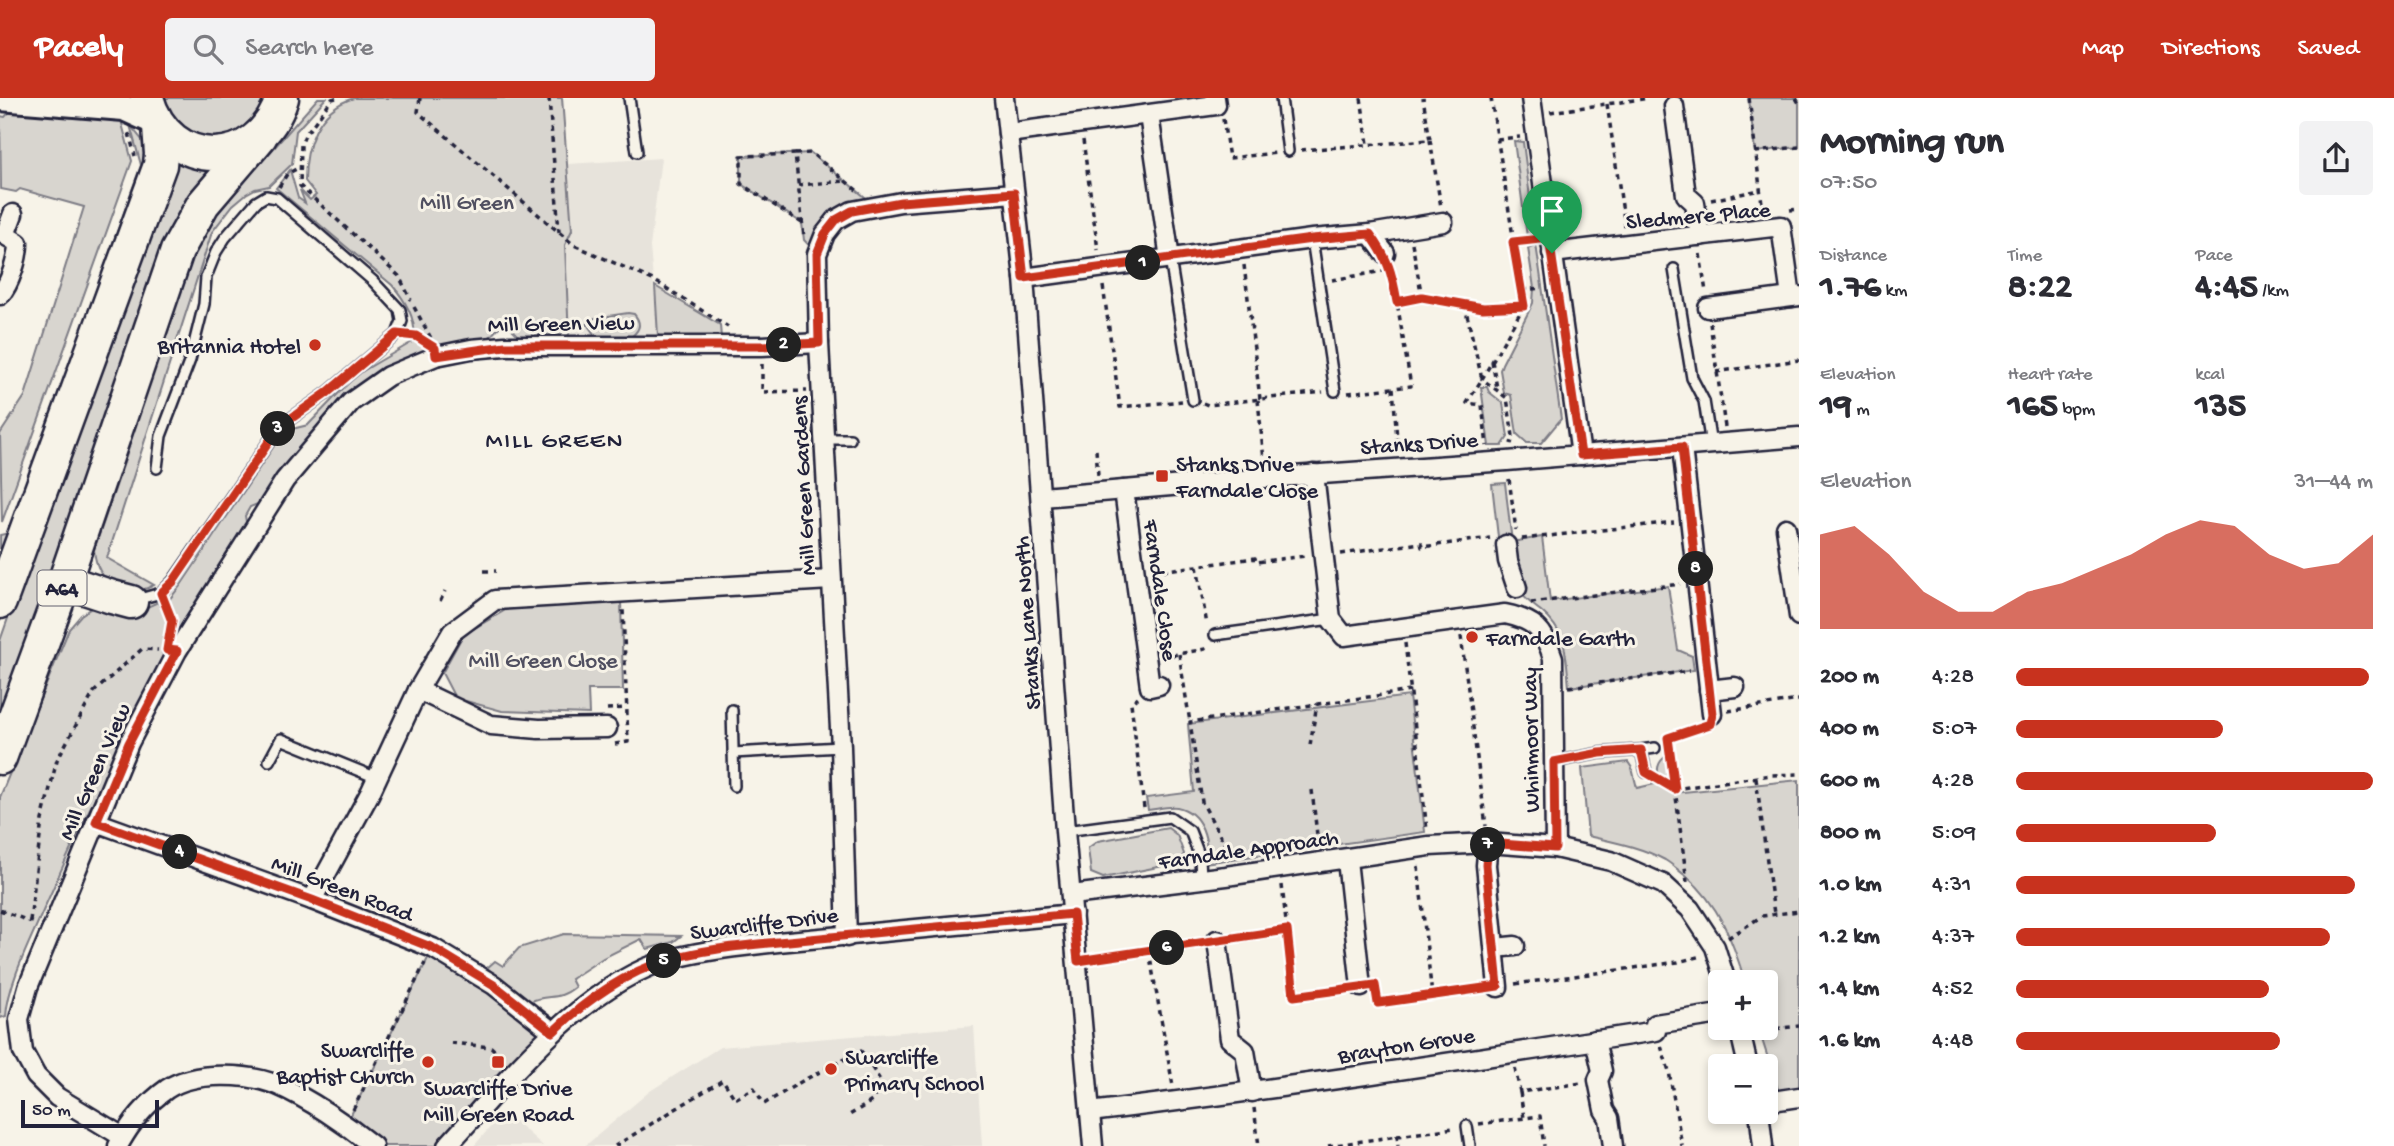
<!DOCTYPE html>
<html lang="en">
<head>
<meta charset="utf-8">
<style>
  :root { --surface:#fff; --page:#f2f2f3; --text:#2b2b33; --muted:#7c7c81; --accent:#c8321e }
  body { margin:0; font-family:"Gochi Hand",sans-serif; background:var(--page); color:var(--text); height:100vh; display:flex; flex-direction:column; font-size:26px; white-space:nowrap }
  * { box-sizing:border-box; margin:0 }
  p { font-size:23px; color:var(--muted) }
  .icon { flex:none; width:38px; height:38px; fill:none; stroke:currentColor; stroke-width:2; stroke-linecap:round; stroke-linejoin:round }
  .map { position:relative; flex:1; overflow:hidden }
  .drawer { display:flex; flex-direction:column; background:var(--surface); width:595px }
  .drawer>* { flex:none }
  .tools { position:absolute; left:1708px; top:872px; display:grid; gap:14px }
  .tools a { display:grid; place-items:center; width:70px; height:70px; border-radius:7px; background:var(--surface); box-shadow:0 4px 10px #0003; font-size:35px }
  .scale { position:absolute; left:21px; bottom:18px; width:138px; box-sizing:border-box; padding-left:7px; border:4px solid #22223b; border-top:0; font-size:19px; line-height:24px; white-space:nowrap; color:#22223b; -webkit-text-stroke:5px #f7f3e8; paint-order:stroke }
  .pin { position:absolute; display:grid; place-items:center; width:60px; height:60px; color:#fff; margin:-72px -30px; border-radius:50% 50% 50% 0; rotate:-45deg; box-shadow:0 0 7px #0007 }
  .pin .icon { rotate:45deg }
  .km { position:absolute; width:35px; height:35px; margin:-18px; border-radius:50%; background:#222; color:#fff; font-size:19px; line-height:35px; text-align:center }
  .round { display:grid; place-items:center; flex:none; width:74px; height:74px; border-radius:7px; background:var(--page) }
  .headline { display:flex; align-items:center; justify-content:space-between; height:119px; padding:0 21px }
  h1 { font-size:38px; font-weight:700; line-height:52px }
  .stats { display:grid; grid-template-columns:repeat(3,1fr); gap:10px; height:119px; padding:7px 21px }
  .stats div { display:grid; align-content:center }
  .stats b { font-size:35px; font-weight:700 }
  .stats small { font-size:19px; font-weight:400 }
  .stats p { font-size:19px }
  .chart { height:196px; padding:14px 21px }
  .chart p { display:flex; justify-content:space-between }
  .chart svg { width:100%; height:126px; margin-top:7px; fill:var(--accent); opacity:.7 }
  ul { padding:0 21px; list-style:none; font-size:23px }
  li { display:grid; grid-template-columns:112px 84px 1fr; align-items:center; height:52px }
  li i { height:18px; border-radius:9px; background:var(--accent) }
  header { display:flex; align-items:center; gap:42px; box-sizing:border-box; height:98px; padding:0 35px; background:var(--accent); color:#fff }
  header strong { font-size:33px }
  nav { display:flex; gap:38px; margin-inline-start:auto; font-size:24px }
  .search { width:490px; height:63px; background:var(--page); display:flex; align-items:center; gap:18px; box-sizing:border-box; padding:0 24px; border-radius:7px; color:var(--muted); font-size:26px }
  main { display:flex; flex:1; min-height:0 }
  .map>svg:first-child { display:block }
</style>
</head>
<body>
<header>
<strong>Pacely</strong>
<div class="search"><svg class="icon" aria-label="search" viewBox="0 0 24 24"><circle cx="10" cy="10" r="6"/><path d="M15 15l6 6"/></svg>Search here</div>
<nav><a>Map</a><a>Directions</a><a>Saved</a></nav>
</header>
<main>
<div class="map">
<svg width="1799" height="1048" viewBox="0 0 1799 1048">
  <rect width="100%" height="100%" fill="#f7f3e8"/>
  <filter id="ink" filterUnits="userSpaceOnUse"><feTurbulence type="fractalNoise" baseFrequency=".0143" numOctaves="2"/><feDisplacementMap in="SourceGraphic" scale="14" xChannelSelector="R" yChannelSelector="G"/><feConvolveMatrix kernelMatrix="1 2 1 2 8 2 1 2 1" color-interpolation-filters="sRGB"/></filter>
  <g filter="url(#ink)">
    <g fill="#e7e3db">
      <polygon points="661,60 650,149 658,238 569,240 565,147 572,132 568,66"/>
      <polygon points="974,928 982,1048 585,1048 650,993 720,949"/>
      <polygon points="504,1013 543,1048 474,1048"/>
    </g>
    <g fill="#d8d5cf" stroke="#7d7c85" stroke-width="2">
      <polygon points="159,0 271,0 253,31 220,45 183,37"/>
      <path d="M318,0H326L296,33L292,66L269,88L255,91L246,96L233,107L212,134L107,460L154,487C124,503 97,484 94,452L128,353L158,239L190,154L206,127Z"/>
      <path d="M354,0H562L572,132L565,147L569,240H521L509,228H500L489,240L467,242L392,270L265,403L250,409L245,418L247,429L172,547L178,524L168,503L181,487L284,333L308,327L356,277L414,243C417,222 406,203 392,187L276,90L290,72L298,100L305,105L300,92L310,102L316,97L305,83C305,48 317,11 354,0Z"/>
      <polygon points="1749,0 1796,0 1799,5 1799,49 1755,54"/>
      <polygon points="13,10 121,22 132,63 2,424 0,336 25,298 84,109 20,91 16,94 1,91 0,18 5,19"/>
      <polygon points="130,27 142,42 145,64 0,472 0,437 9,435 141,67"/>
      <polygon points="1514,43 1523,44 1535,139 1527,139"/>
      <polygon points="811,55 876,108 852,113 817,156 804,142 802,125 741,86 741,58"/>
      <polygon points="171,58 195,70 221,75 40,508 0,614 0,543"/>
      <polygon points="1536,146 1561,321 1541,345 1527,345 1517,336 1511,297 1504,295 1500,272 1502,266 1533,205 1534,190 1528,150"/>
      <polygon points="655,188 720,227 721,240 662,240 658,238"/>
      <path d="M628,215L634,216C641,224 641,231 632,238L596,239L587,226L595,220Z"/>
      <polygon points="1481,289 1487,289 1489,294 1503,305 1508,339 1502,348 1489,348"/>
      <path d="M1505,385L1512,444L1542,439L1550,503L1668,488L1678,552L1692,558L1694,572L1569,589C1566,558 1568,536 1542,514C1533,507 1525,502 1519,492C1510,478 1509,455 1506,439H1498L1492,386Z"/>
      <polygon points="621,502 623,592 588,592 589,616 502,613 455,600 442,575 463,537 509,510"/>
      <path d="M158,504L168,522L162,555L168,559C122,642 81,726 43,813C30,843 8,886 6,918L0,920V699L69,531L81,517L93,509L145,510Z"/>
      <path d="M1409,598L1425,734L1204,765C1211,744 1202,714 1177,709C1168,708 1157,711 1148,712L1146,700L1194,694L1188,626Z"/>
      <path d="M1668,657L1674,695L1799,682V1006L1783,1007L1758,929H1766V884H1745C1733,843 1719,806 1686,778C1679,773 1672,766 1665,762C1641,749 1614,744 1588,738L1582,670L1628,664L1632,670L1637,690L1659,685C1657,672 1656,664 1668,657Z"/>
      <polygon points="1168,730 1177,737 1184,756 1178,765 1103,780 1091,775 1088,750 1098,743"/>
      <path d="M564,836L681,838L673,844L647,851L641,841L603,860L571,881L575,889C557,904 549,895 529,904L487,870L495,863L503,868L519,850Z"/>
      <polygon points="433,850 553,934 447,1048 373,1048 346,1027"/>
    </g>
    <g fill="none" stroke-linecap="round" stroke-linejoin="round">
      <defs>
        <g id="lane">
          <polyline points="629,0 637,54"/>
          <polyline points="1281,0 1288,53"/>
          <polyline points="1312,141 1335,293"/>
          <polyline points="1170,161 1193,302"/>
          <polyline points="1674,171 1692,280 1704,303 1711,347"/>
          <polyline points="825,341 850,341"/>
          <polyline points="136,502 161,495 173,483 279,329 327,295 397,236 402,223 400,212 373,183 277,100 266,98 256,104 225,140 216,154 206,179 204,206 190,262 161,338 157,370"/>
          <polyline points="1215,537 1331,521"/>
          <polyline points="732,612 734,688"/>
          <polyline points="1641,652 1655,650"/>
          <polyline points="733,655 841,649"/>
          <polyline points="269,663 281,641 377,680"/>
          <polyline points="1554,664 1600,655 1641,652 1646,674"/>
          <polyline points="1065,733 1170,719 1190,733 1200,759 1201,781"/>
          <polyline points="1467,1028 1470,1048"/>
        </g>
        <g id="street">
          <polyline points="1004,0 1024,180 1065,733 1093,1048"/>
          <polyline points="1531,0 1581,357"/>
          <polyline points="1674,8 1686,97 1695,105 1700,138"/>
          <polyline points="1149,17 1170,161"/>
          <polyline points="1008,35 1216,7 1215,0"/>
          <polyline points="1370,136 1443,124"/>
          <polyline points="1552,155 1781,128 1791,199"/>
          <polyline points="1024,180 1312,141 1370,136 1385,155"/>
          <path d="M0,197C10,186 18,160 18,145L5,137L13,116"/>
          <polyline points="1708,210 1799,198"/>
          <polyline points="1682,349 1712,616"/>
          <path d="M1314,376L1331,521L1344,538L1505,516C1534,522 1544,531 1553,560L1555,750L1611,763L1663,786L1690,811L1715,849L1726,884"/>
          <polyline points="1124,392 1150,589 1159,587"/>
          <polyline points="1042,399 1265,380 1507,363 1799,339"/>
          <polyline points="1786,430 1799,518"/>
          <polyline points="1506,447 1508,463 1517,490"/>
          <polyline points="418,592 491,627 539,631 607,630"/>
          <polyline points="1709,592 1735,589"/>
          <polyline points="96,724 312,802 433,850 494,887 553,934"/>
          <polyline points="1488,745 1486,767 1498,889"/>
          <polyline points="1347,762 1361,889"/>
          <polyline points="1072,797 1226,778 1429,748 1488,745 1555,750"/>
          <polyline points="312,802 370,695 418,592 452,534 495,502 831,482"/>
          <polyline points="847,839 841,649 819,245 817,156 825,136 836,122 852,113 901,104 1014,95"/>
          <polyline points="1217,842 1230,941 1245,953 1252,994"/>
          <polyline points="1495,850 1515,848"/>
          <polyline points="1739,929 1748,968"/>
          <polyline points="1595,942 1602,973 1598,982 1604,1012 1609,1020 1613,1048"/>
          <polyline points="1766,1004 1799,999"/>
          <polyline points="1759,1013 1763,1048"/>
          <path d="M1090,1014C1280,991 1468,962 1656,933L1655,926L1720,916"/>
          <polyline points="123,1039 57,999 36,978 23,954 19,921 28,889 129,645 177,553 285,382 351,304 388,278 436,258 471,251 505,248 762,248 819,245"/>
          <path d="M118,1048C130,1026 147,1005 167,991C194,973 248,975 277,987C308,1000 347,1027 373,1048"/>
          <path d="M447,1048C508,982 582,886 671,861C706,852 742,848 778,844L1073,816"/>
        </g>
        <polyline id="secondary" points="0,0 124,10 157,25"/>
        <g id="highway">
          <path d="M147,0C168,75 260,74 282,0"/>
          <polyline points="64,483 112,499 131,504"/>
          <polyline points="0,504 160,67 161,56 159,28"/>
          <polyline points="0,660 63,488 177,153 203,106 260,39"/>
        </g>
      </defs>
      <use href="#lane" stroke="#22223b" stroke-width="14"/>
      <use href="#street" stroke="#22223b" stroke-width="23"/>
      <use href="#secondary" stroke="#22223b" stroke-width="30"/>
      <use href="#highway" stroke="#22223b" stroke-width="37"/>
      <g stroke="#22223b" stroke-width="3.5" stroke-dasharray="5 5" stroke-linecap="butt">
        <polyline points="336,0 332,1 305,37 301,47 300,88 399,178 411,202"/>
        <polyline points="420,0 418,14 574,147 655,183 728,229"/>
        <polyline points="549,0 559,134"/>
        <polyline points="1361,0 1368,46"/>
        <polyline points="1491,0 1524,208 1482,281 1507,300 1513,338 1511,346"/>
        <polyline points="1749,0 1763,114"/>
        <polyline points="1796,0 1799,5"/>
        <polyline points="1607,6 1625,128"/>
        <polyline points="1550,14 1649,0"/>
        <polyline points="1223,21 1229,60 1276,55"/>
        <polyline points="129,35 135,58"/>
        <polyline points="1497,41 1520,39"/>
        <polyline points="1083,42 1098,152"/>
        <polyline points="1430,42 1441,109"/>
        <polyline points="1301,52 1430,42 1423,0"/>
        <polyline points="1755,54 1799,49"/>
        <polyline points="795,56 811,55 859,94"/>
        <polyline points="798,87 845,83"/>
        <polyline points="279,89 287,76 300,69"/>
        <polyline points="1711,102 1760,92"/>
        <polyline points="1790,112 1799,111"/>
        <polyline points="802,125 741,86 741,58 795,56 804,140"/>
        <polyline points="1513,144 1535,142"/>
        <polyline points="1412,145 1422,199 1464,204 1482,281 1467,305 1482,307 1487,348"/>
        <polyline points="1700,156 1706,194"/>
        <polyline points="1244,167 1260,301"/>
        <polyline points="1391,172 1397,204"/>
        <polyline points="1332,182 1383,173"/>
        <polyline points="1103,188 1120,309 1182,303"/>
        <polyline points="1522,192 1541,190"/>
        <polyline points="1464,204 1483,210 1524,208"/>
        <polyline points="414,209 432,242"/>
        <polyline points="1710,225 1725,329"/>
        <polyline points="409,237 425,243"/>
        <polyline points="1492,263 1497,290"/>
        <polyline points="762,266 762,294 807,293"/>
        <polyline points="1716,274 1799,262"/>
        <polyline points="1393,290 1398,354"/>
        <polyline points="1348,295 1411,288 1397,204 1422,199"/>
        <polyline points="1258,302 1264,362"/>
        <polyline points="1203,305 1208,307 1323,294"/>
        <polyline points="1096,352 1098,377"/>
        <polyline points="1509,381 1516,432"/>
        <polyline points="1522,441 1674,424"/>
        <polyline points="1341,456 1421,445 1422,449 1490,440"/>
        <polyline points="1197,468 1207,527"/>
        <polyline points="484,473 496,473"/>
        <polyline points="1153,474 1255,460 1256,464 1305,458"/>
        <polyline points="440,503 445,493"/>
        <polyline points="1531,505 1680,486"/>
        <polyline points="165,507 172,523 171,530"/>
        <polyline points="1461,538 1486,728"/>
        <polyline points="1405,545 1427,732"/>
        <polyline points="1179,556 1190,624"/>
        <polyline points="1162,559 1205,551 1208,547"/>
        <polyline points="1569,589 1690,573"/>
        <polyline points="1138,599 1131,605 1144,710"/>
        <polyline points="607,611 627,610"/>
        <polyline points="1728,613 1799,602"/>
        <polyline points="1668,640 1675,691 1771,677 1799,676"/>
        <polyline points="1668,640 1701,629"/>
        <polyline points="615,646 628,644 623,511"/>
        <polyline points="1310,647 1317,606"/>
        <polyline points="1756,680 1774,816"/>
        <polyline points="1657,681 1675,691 1687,784"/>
        <polyline points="1312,692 1318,746"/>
        <polyline points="1225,760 1224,745 1202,704 1190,624 1411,593"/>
        <polyline points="1418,768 1432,898"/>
        <polyline points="1282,787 1294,898 1346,891"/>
        <polyline points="0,812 37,826"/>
        <polyline points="30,823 42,722 57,662 94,594 142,551 158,552"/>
        <polyline points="1232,840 1287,832"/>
        <polyline points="1728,840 1762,818 1799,813"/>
        <polyline points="1149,853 1173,988"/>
        <polyline points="1094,861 1200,845"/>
        <polyline points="1515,886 1678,864 1701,858"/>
        <polyline points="1377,897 1378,905 1483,891"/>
        <polyline points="1756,933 1799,928"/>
        <polyline points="451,945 491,949 504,961"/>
        <polyline points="1661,948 1669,973 1682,1048"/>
        <polyline points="1515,970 1520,994 1582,985"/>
        <polyline points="1520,994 1524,1020"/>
        <polyline points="1254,1010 1259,1048"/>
        <polyline points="353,1012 425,865"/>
        <polyline points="1479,1026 1540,1018 1544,1048"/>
        <polyline points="1397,1037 1398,1048"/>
        <polyline points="615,1048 723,982 735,1001 754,990 764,1006 804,982 861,953 882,985 872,1003 848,1018"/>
        <polyline points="1328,1048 1454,1030"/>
      </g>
      <use href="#lane" stroke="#f7f3e8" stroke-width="9"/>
      <use href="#street" stroke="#f7f3e8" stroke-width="18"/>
      <use href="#secondary" stroke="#f7f3e8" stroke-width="24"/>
      <use href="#highway" stroke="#f7f3e8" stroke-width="32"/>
    </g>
  </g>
  <g fill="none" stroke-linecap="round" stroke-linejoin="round" filter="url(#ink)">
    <defs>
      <path id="route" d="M1014,95L1024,180L1312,141L1370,136C1388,160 1392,175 1397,204L1422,199L1483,210L1524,208L1513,144L1549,140L1581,357L1682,349L1712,616L1710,626L1668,640L1675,691L1646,674L1641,652L1600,655L1554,664L1555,750L1488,745L1486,767L1498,888L1378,905L1375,887L1294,898L1287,832L1078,863L1073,816L778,844C742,848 705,851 671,861C627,873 585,903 553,934L494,887L433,850L312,802L96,724L129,645L177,553L167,552L172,523L161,495L173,484L279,329L327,295L397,236L416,238L435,250L436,258L505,248H762L819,245L817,156L825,136L836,122L852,113L901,104Z"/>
    </defs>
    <use href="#route" stroke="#fff" stroke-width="14"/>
    <use href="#route" stroke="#c8321e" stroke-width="9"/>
  </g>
  <g fill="#c8321e" stroke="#f7f3e8" stroke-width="2.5">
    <circle cx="315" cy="247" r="7"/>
    <rect x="1155" y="371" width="14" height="14" rx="3.5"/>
    <circle cx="1472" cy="539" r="7"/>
    <circle cx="428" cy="964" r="7"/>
    <rect x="491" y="957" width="14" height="14" rx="3.5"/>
    <circle cx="831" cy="971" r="7"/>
  </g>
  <g text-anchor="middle" stroke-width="6" stroke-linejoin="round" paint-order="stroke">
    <rect fill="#f7f3e8" stroke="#62616f" stroke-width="2" x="37.5" y="472.5" width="49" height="35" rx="5"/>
    <g font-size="21" font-weight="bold" fill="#22223b">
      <text x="62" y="497">A64</text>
    </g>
    <g font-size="23" fill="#504f60" stroke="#f7f3e8">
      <text x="467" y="111">Mill Green</text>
      <text x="543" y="569">Mill Green Close</text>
    </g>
    <g font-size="23" fill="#22223b" stroke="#f7f3e8">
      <text transform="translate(1698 116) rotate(-5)" y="8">Sledmere Place</text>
      <text transform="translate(561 224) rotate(-1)" y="8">Mill Green View</text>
      <text transform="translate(1419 344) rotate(-4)" y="8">Stanks Drive</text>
      <text transform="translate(802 388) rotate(-93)" y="8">Mill Green Gardens</text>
      <text transform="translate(1162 492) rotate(82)" y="8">Farndale Close</text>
      <text transform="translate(1026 525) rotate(-94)" y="8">Stanks Lane North</text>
      <text transform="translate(1529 642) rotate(-91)" y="8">Whinmoor Way</text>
      <text transform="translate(93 673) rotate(-66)" y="8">Mill Green View</text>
      <text transform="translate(1248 750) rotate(-8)" y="8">Farndale Approach</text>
      <text transform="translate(343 789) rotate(21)" y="8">Mill Green Road</text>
      <text transform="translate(764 824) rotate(-7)" y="8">Swarcliffe Drive</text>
      <text transform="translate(1406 946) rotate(-9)" y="8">Brayton Grove</text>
    </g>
    <g font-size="23" fill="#22223b" stroke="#f7f3e8" text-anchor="start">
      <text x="301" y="255" text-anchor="end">Britannia Hotel</text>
      <text x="1176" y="373">Stanks Drive<tspan x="1176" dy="26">Farndale Close</tspan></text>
      <text x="1486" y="547">Farndale Garth</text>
      <text x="414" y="959" text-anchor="end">Swarcliffe<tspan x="414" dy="26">Baptist Church</tspan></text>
      <text x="845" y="966">Swarcliffe<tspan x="845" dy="26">Primary School</tspan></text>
      <text x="498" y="997" text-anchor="middle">Swarcliffe Drive<tspan x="498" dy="26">Mill Green Road</tspan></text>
    </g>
    <g font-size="24" letter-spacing="2" fill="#22223b" stroke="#f7f3e8">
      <text x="555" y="349">MILL GREEN</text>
    </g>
  </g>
</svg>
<div class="tools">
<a>+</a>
<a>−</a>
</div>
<div class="scale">50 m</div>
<div class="pin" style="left:1552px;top:155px;background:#1e9e55"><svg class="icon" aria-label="arrive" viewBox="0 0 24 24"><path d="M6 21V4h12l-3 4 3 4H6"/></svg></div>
<b class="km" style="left:1143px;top:165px">1</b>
<b class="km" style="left:784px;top:247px">2</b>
<b class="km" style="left:278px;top:331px">3</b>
<b class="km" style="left:180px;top:754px">4</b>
<b class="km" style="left:664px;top:863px">5</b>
<b class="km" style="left:1167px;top:850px">6</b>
<b class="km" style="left:1488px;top:747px">7</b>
<b class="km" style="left:1696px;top:471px">8</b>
</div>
<section class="drawer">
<div class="headline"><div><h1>Morning run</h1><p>07:50</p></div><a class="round"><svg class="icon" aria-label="share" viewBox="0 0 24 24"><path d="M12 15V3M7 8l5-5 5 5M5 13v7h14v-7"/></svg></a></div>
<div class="stats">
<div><p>Distance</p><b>1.76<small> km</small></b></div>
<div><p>Time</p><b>8:22</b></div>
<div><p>Pace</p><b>4:45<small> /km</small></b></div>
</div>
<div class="stats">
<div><p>Elevation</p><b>19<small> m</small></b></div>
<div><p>Heart rate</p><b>165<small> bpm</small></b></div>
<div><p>kcal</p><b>135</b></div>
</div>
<div class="chart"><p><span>Elevation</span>31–44 m</p>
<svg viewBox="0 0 160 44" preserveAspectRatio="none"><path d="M0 44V11L10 8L20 18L30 31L40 38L50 38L60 31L70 28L80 23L90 18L100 11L110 6L120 8L130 18L140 23L150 21L160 11V44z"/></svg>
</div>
<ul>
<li><b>200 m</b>4:28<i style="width:99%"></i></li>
<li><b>400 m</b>5:07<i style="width:58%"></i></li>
<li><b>600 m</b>4:28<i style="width:100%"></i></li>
<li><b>800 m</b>5:09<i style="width:56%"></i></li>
<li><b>1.0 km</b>4:31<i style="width:95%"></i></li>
<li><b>1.2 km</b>4:37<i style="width:88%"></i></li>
<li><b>1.4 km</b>4:52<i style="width:71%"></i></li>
<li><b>1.6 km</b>4:48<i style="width:74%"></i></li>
</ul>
</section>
</main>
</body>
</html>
